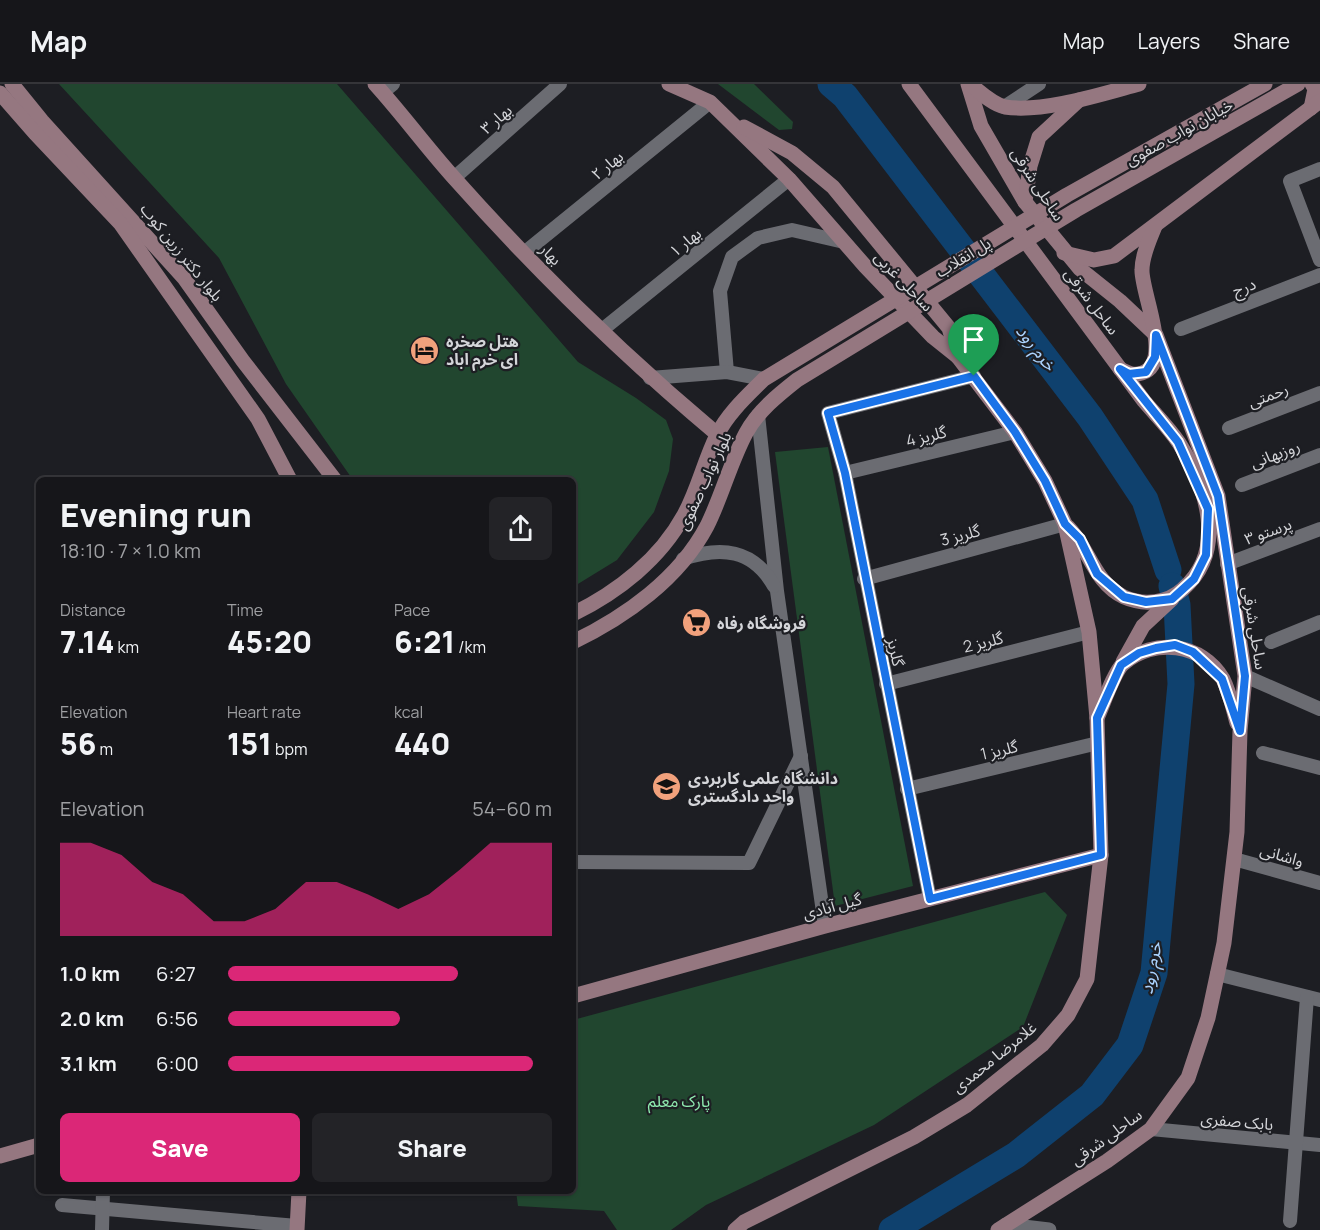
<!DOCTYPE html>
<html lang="en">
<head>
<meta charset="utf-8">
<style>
  :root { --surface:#16161a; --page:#232327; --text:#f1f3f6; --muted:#9e9fa2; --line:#353539; --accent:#db2777 }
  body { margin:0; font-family:Manrope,"Noto Sans Arabic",sans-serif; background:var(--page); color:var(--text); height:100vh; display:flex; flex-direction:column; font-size:22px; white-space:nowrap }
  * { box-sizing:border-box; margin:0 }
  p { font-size:20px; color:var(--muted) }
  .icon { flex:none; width:33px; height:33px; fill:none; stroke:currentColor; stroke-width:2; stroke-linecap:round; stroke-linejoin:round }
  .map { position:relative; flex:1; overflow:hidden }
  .sheet { position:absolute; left:36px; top:393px; width:540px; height:717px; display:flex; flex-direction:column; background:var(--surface); border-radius:9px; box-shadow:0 2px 4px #0004,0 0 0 2px var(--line) }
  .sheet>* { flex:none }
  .pin { position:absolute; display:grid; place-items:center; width:51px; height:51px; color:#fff; margin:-62px -26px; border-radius:50% 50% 50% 0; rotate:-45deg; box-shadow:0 0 6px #0007 }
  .pin .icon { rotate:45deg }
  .round { display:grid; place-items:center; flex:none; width:63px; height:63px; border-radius:9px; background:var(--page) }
  .headline { display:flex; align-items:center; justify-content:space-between; height:102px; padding:0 24px }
  h1 { font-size:33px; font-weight:800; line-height:45px }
  .figures { display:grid; grid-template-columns:repeat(3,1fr); gap:9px; height:102px; padding:6px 24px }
  .figures div { display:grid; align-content:center }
  .figures b { font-size:30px; font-weight:800 }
  .figures small { font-size:16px; font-weight:400 }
  .figures p { font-size:16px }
  .chart { height:168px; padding:12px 24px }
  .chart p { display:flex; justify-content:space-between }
  .chart svg { width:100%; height:108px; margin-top:6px; fill:var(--accent); opacity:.7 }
  .action { display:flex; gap:12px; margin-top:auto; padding:12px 24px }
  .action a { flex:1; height:69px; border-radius:9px; background:var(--accent); color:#fff; font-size:24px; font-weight:800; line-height:69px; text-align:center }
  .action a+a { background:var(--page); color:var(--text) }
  ul { padding:0 24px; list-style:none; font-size:20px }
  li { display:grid; grid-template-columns:96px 72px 1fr; align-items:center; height:45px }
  li i { height:15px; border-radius:8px; background:var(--accent) }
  header { display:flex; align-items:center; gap:36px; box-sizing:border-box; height:84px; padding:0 30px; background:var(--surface); border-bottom:2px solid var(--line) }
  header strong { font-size:28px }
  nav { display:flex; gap:33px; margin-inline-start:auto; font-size:21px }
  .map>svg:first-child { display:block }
</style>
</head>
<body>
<header>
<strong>Map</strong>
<nav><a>Map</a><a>Layers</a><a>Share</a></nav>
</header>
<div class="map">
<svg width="1320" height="1146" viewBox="0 0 1320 1146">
  <rect width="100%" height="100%" fill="#1d1e23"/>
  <g fill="#21462f">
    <polygon points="59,0 337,0 578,278 636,314 666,336 673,355 669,387 654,428 617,476 573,503 573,396 353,396 286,300 219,174"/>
    <polygon points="718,0 754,0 793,38 792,45 779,46"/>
    <polygon points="828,363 913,802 835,822 775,368"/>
    <polygon points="1045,808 1067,831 1023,943 874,1041 706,1121 671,1146 617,1146 604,1127 518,1122 516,1107 573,1107 573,936"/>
  </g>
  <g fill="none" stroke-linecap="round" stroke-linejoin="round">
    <g stroke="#0f416e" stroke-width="27">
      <polyline points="831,0 845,12 1090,333 1145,416 1168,486"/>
      <polyline points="892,1146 1016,1071 1092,1011 1130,961 1154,889 1181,600 1177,521 1172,502"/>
    </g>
    <g stroke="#6b6c72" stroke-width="14">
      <polyline points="383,8 393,0"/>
      <polyline points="1004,23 1039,0"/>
      <polyline points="1320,85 1290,97 1320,176"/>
      <polyline points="454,94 560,0"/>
      <polyline points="524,169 710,18"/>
      <polyline points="1181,245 1320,191"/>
      <polyline points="602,246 789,95"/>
      <polyline points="727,288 720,207 732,173 758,154 792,146 844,158"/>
      <polyline points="650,294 727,288 764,295"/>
      <polyline points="758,331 777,507 825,842"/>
      <polyline points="1229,344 1320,309"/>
      <polyline points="845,389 1015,348"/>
      <polyline points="1242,401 1320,371"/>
      <path d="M683,475C721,462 753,465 774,502"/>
      <polyline points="1227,480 1320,445"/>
      <polyline points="864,495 1065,440"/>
      <polyline points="1271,558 1320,538"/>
      <polyline points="1245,592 1320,625"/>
      <polyline points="886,600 1089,548"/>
      <polyline points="1263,669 1320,684"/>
      <polyline points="907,705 1098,659"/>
      <polyline points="1234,775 1320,799"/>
      <polyline points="573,778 749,779 801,672"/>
      <polyline points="930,815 845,389 828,329 974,292"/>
      <polyline points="1217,890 1320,916"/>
      <polyline points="1151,1045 1320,1061"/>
      <polyline points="62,1121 297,1142"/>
      <polyline points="1290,1137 1307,913"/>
      <polyline points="102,1146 103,1107"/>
    </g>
    <polyline stroke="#6b6c72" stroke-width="15" points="1006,1141 1049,1146"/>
    <g stroke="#957780" stroke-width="15">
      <polyline points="12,0 42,37 184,194 243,277 335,396"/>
      <path d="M375,0C403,31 427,64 455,95C536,186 624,272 717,350"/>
      <polyline points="669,0 710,18 789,95 865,182 933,253 958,273 1015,348 1045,397 1065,440 1089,548 1097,634 1101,771 1087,895 1068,931 1042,961 967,1021 914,1053 744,1138 735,1146"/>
      <path d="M909,0L1144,317C1155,330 1169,344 1179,359C1206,402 1228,466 1183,505C1168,519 1144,522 1124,513C1094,499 1089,464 1068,443"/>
      <polyline points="968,0 981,42 1025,118 1080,185 1120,217 1156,251 1218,412 1245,592 1240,647 1237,748 1224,859 1208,934 1188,994 1151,1045 1107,1077 998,1146"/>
      <path d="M970,0C980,8 992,20 1005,23C1043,29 1102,10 1139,0"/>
      <polyline points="0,9 35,49 120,139 258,335 290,396"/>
      <polyline points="1311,24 1315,5 1312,0"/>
      <polyline points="744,43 792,69 833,103 949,244 958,273"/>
      <polyline points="1025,118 1030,82 1039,53 1079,16"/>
      <polyline points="1064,169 1094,176 1114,172 1320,17"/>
      <path d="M1120,285C1128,289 1133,292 1142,289C1174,279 1141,208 1142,186C1142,171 1150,155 1155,142"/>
      <path d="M573,530C618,508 660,475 684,431C698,406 704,377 717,351C728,329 747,312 764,295L1067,111L1265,0"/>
      <path d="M573,558C625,533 679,495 707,442C722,412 730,379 746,349C758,327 778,311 797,296L1076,126L1298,0"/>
      <polyline points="1123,578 1143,542 1172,515"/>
      <path d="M1097,634C1103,621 1114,588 1123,580C1154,553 1202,559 1223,595C1230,609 1233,625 1237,639"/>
      <polyline points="573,912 825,842 1101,771"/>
      <polyline points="0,1072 39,1061"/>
      <polyline points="297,1146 299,1107"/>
    </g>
  </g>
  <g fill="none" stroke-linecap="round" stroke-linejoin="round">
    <defs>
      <polygon id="route" points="1156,251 1218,412 1245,592 1240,647 1222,595 1193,568 1175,561 1156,564 1139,569 1121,581 1097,634 1101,771 930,815 845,389 828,329 974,292 1015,348 1045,397 1065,440 1080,455 1097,490 1124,513 1146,518 1172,515 1194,495 1206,471 1208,425 1178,358 1120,285 1129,290 1146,288 1155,273"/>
    </defs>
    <use href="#route" stroke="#fff" stroke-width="12"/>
    <use href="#route" stroke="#1a73e8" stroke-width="8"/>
  </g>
  <defs>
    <symbol id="hotel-disc" viewBox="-11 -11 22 22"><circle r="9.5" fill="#f1a17c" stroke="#1d1e23"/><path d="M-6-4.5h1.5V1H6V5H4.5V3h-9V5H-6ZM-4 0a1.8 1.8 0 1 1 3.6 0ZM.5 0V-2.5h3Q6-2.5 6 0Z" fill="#111"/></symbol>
    <symbol id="supermarket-disc" viewBox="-11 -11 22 22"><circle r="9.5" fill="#f1a17c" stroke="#1d1e23"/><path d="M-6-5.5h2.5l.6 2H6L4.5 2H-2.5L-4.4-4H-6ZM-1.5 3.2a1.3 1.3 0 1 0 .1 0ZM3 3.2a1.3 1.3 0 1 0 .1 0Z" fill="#111"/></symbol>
    <symbol id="university-disc" viewBox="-11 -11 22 22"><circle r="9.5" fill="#f1a17c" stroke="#1d1e23"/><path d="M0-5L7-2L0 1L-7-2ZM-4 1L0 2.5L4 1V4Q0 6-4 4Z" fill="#111"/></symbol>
  </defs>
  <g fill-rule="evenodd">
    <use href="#hotel-disc" x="408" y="250" width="33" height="33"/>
    <use href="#supermarket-disc" x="680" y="522" width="33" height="33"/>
    <use href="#university-disc" x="650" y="686" width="33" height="33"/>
  </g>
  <g text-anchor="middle" stroke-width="4.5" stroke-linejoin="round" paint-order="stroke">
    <g font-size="16" fill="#d4d5d9" stroke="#1d1e23">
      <text transform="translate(496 35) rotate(-41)" y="6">بهار ۳</text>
      <text transform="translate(1179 48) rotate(-29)" y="6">خیابان نواب صفوی</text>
      <text transform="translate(607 81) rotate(-39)" y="6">بهار ۲</text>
      <text transform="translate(1038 100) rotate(57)" y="6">ساحلی شرقی</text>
      <text transform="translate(685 158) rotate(-39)" y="6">بهار ۱</text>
      <text transform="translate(182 168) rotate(51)" y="6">بلوار دکتر زرین کوب</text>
      <text transform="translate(551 170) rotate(45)" y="6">بهار</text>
      <text transform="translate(963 173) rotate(-31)" y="6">پل انقلاب</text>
      <text transform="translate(904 197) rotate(46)" y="6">ساحلی غربی</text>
      <text transform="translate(1244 203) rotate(-21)" y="6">درج</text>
      <text transform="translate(1092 217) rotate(53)" y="6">ساحل شرقی</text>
      <text transform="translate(1268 311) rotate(-21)" y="6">رحمتی</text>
      <text transform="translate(926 352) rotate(-14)" y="6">گلریز 4</text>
      <text transform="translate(1275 370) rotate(-21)" y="6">روزبهانی</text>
      <text transform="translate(704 397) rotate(-65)" y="6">بلوار نواب صفوی</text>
      <text transform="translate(1268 447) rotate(-20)" y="6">پرستو ۳</text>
      <text transform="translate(960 451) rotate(-15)" y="6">گلریز 3</text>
      <text transform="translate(1255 544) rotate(81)" y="6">ساحلی شرقی</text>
      <text transform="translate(983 558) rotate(-14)" y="6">گلریز 2</text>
      <text transform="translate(896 568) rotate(78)" y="6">گلریز</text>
      <text transform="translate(999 666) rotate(-13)" y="6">گلریز 1</text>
      <text transform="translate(1282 771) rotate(16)" y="6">واشانی</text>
      <text transform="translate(832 822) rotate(-15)" y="6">گیل آبادی</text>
      <text transform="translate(994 973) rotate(-39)" y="6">غلامرضا محمدی</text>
      <text transform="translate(1237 1037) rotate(5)" y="6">بابک صفری</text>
      <text transform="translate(1106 1053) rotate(-36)" y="6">ساحلی شرقی</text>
    </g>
    <g font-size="16" font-weight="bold" fill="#d4d5d9" stroke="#1d1e23" text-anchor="start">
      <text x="446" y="263">هتل صخره<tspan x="446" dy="18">ای خرم اباد</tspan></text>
      <text x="717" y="545">فروشگاه رفاه</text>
      <text x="688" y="700">دانشگاه علمی کاربردی<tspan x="688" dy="18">واحد دادگستری</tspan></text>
    </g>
    <g font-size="16" fill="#90edb1" stroke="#1d1e23">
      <text x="679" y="1023">پارک معلم</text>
    </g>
    <g font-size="18" font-style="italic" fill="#abd3fe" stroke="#1d1e23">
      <text transform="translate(1036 264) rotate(52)" y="6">خرم رود</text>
      <text transform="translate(1151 884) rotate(-79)" y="6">خرم رود</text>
    </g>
  </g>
</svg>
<div class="pin" style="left:974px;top:292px;background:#1e9e55"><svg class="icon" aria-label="arrive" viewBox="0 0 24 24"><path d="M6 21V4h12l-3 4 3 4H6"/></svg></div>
<section class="sheet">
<div class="headline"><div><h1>Evening run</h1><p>18:10 · 7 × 1.0 km</p></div><a class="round"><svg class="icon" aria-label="share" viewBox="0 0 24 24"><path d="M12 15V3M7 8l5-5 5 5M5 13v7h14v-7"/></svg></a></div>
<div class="figures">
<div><p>Distance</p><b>7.14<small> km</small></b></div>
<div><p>Time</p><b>45:20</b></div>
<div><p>Pace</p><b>6:21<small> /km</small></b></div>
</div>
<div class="figures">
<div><p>Elevation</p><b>56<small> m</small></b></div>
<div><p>Heart rate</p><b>151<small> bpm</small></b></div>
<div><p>kcal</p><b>440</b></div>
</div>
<div class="chart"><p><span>Elevation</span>54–60 m</p>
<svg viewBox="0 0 160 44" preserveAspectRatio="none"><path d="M0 44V6L10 6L20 11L30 22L40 27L50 38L60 38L70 33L80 22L90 22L100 27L110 33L120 27L130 17L140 6L150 6L160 6V44z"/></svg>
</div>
<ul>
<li><b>1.0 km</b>6:27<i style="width:71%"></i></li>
<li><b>2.0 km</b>6:56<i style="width:53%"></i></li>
<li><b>3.1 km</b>6:00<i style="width:94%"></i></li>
</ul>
<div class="action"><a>Save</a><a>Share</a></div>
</section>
</div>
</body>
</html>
